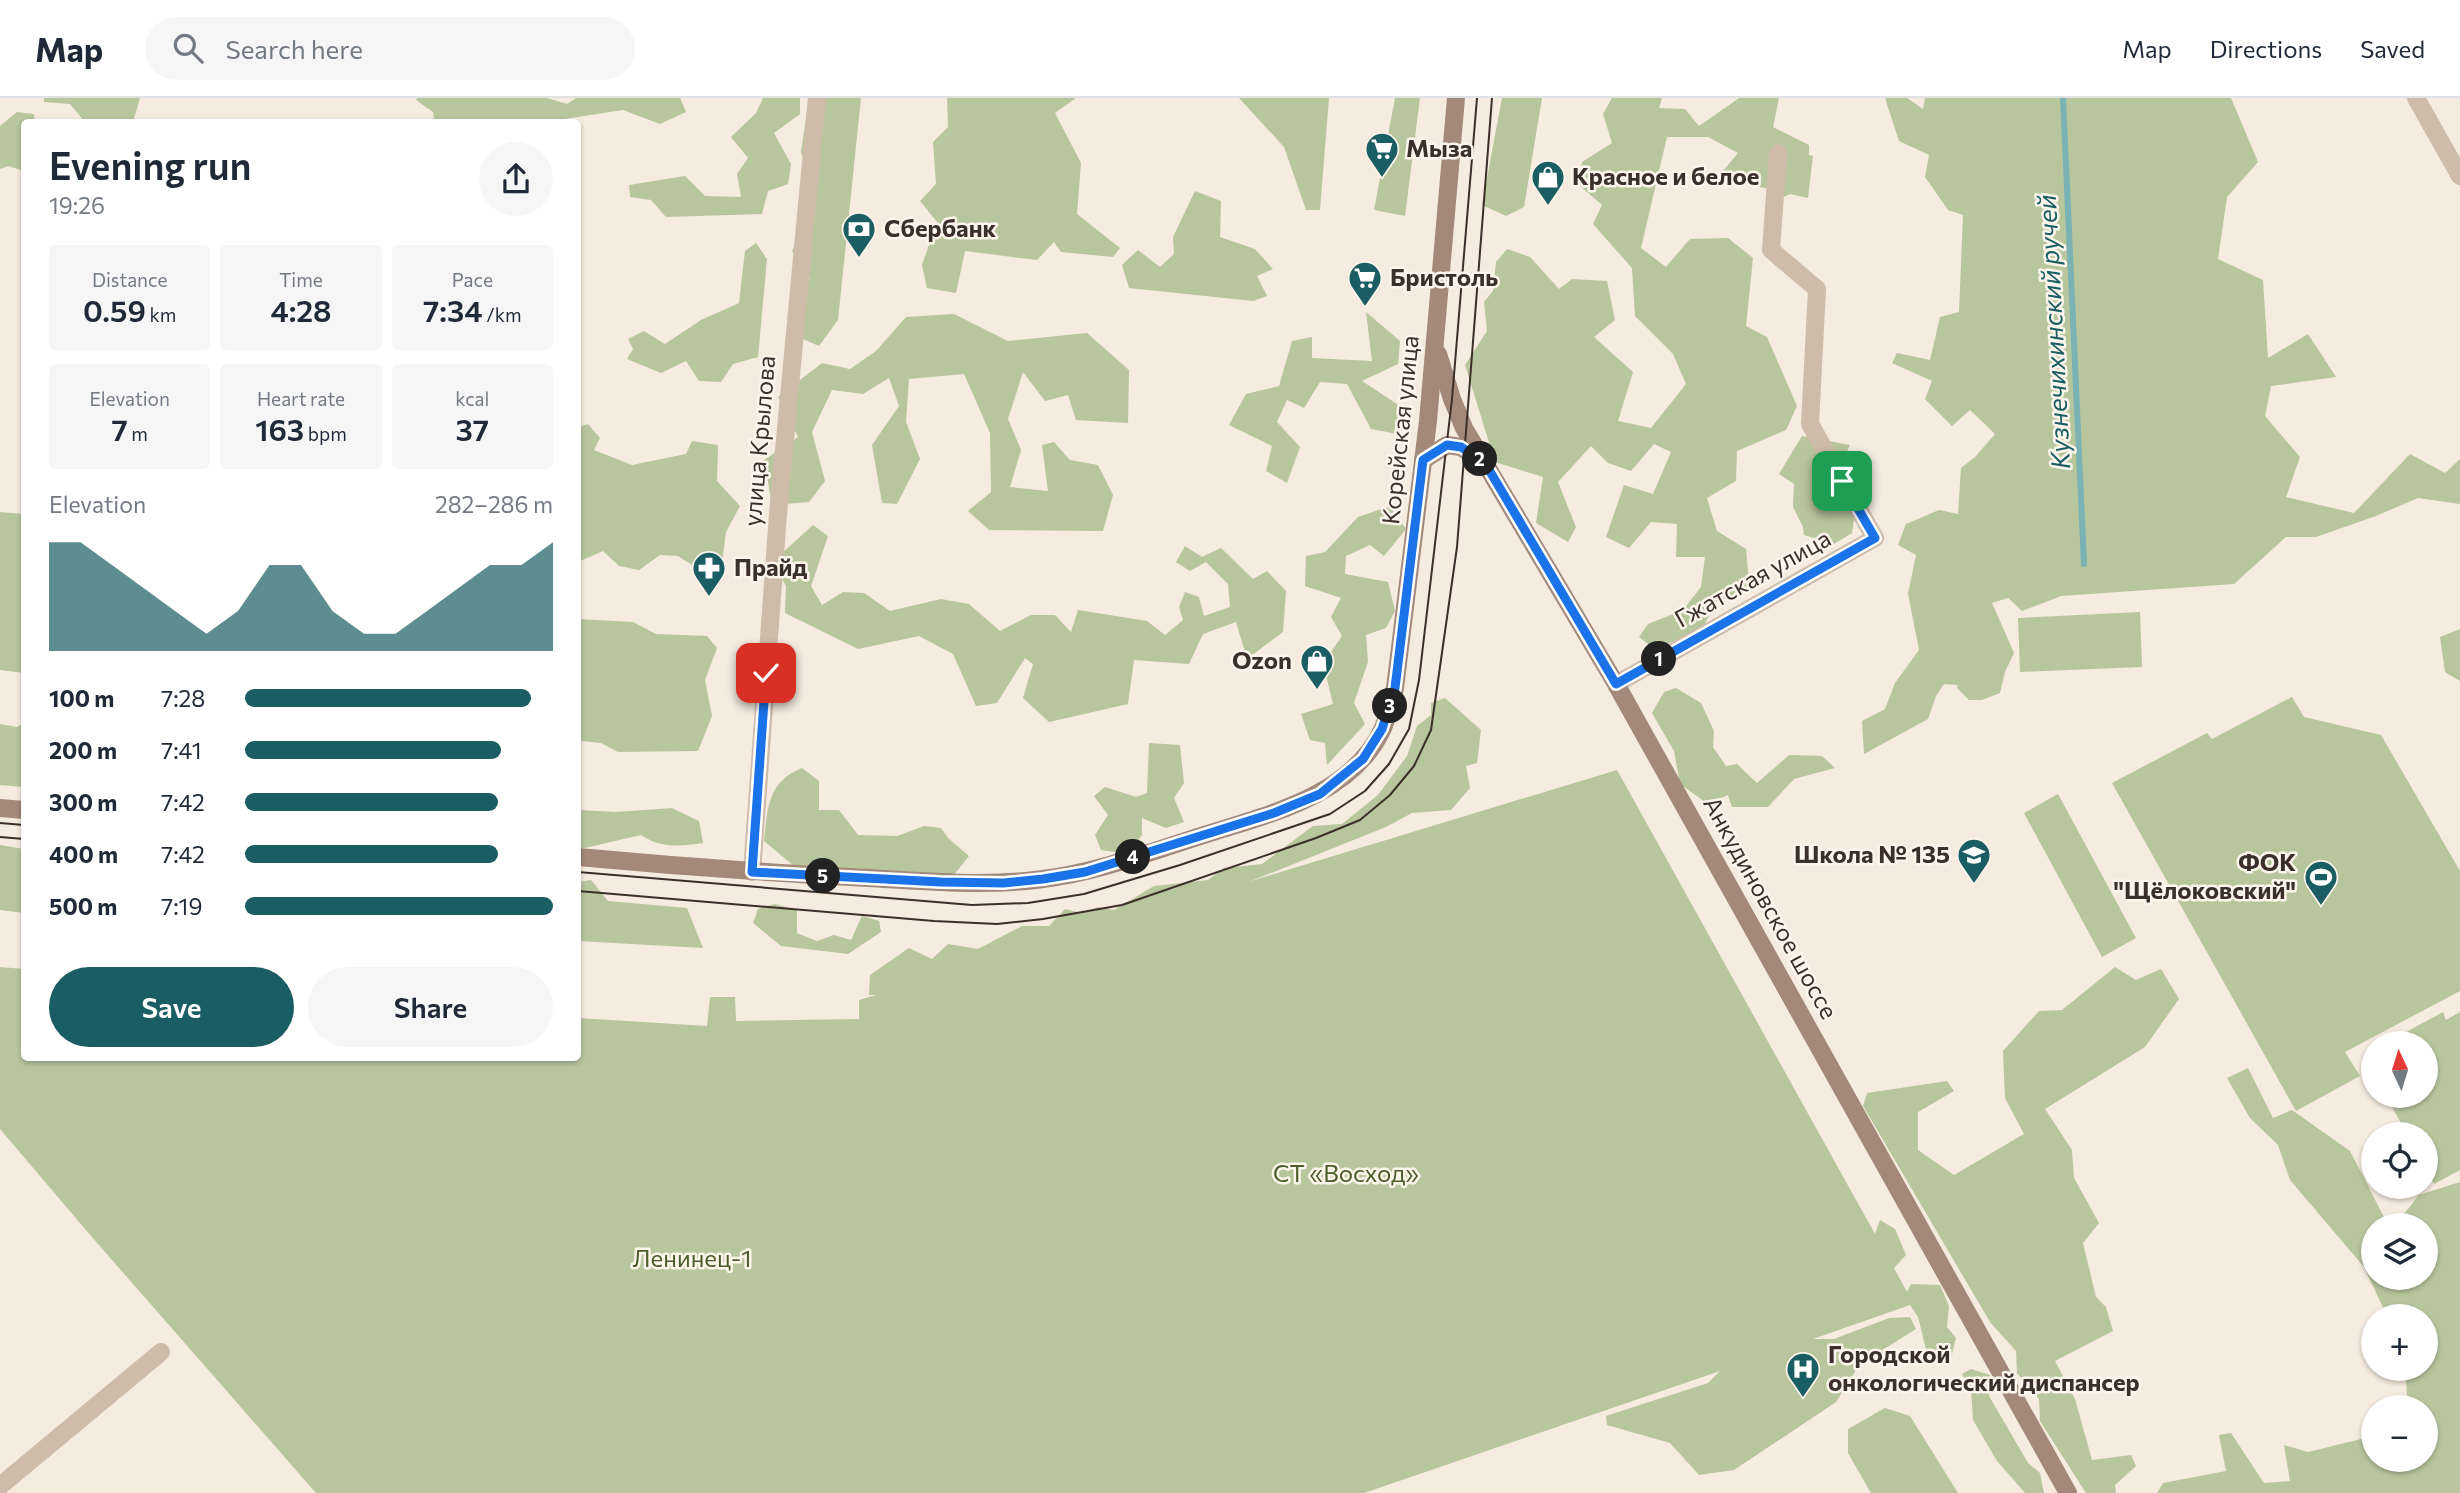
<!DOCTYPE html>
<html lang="en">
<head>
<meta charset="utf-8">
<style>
  :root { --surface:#fff; --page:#f6f6f7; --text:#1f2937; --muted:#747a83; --line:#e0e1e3; --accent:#1a5d62 }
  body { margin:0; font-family:Commissioner,sans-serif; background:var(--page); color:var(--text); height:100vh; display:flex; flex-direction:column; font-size:26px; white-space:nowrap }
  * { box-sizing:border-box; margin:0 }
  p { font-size:23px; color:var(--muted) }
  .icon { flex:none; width:38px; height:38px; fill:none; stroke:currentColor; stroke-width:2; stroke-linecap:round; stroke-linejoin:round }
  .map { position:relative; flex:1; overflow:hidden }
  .details { position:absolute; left:21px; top:21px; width:560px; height:942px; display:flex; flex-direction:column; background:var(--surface); border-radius:7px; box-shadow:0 2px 5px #0004 }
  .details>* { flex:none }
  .needle { width:46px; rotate:356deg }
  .tools { position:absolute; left:2361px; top:933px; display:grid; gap:14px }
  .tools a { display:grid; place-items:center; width:77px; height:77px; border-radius:50%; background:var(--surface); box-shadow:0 2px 5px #0004; font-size:35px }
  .pin { position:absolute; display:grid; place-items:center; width:60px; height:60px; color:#fff; margin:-30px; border-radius:14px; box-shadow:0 4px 10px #0006 }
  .km { position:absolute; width:35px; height:35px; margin:-18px; border-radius:50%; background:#222; color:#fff; font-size:19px; line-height:35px; text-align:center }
  .round { display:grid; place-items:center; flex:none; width:74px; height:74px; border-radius:37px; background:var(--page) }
  .headline { display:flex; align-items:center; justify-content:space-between; height:119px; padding:0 28px }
  h1 { font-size:38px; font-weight:600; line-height:52px }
  .figures { display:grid; grid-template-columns:repeat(3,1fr); gap:10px; height:119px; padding:7px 28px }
  .figures div { display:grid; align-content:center; border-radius:7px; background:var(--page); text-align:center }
  .figures b { font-size:30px; font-weight:600 }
  .figures small { font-size:19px; font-weight:400 }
  .figures p { font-size:19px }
  .chart { height:196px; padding:14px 28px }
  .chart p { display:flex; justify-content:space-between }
  .chart svg { width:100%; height:126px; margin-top:7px; fill:var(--accent); opacity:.7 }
  .cta { display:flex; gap:14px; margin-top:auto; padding:14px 28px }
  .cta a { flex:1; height:80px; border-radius:42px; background:var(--accent); color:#fff; font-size:28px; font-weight:600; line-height:80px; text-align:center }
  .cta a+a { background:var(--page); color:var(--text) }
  ul { padding:0 28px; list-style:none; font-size:23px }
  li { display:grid; grid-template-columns:112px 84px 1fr; align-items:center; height:52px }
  li i { height:18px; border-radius:9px; background:var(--accent) }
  header { display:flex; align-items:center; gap:42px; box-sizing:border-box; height:98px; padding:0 35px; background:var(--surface); border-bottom:2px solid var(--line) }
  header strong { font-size:33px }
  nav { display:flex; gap:38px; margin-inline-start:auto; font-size:24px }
  .search { width:490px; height:63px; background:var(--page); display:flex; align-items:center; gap:18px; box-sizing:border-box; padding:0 24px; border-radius:38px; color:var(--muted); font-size:26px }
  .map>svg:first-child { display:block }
</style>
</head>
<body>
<header>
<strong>Map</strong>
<div class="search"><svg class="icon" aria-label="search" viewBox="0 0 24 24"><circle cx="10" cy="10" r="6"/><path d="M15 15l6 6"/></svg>Search here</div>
<nav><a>Map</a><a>Directions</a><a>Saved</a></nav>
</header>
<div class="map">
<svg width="2460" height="1395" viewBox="0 0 2460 1395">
  <rect width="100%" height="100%" fill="#f5ebdf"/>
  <g fill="#b8c69d">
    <polygon points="44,0 140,0 133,24 85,24 70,6 44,4"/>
    <polygon points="417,0 547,0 567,6 576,0 680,0 686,14 660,26 623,12 558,22 557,24 434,24 433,14 416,2"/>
    <polygon points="763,0 800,0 800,16 774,35 791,66 788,86 768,93 762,116 666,119 651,102 630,99 629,87 685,78 705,98 741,99 737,76 748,60 731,39 756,15"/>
    <polygon points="809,0 861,0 838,222 819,248 787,234 791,199 810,180 792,153 816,103 801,54"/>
    <polygon points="947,0 1076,0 1055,15 1081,65 1077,116 1120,150 1113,159 1061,154 1054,144 1037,162 965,153 956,195 927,190 922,167 937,124 920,103 936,86 933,44 948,29"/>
    <polygon points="1239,0 1329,0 1320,112 1306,112 1284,49"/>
    <polygon points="1395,0 1420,0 1405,118 1374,112"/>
    <polygon points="1502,0 1542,0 1524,109 1506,118 1482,107"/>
    <polygon points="1612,0 1662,0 1659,10 1685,11 1699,28 1739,0 1779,0 1773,29 1809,47 1809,57 1813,58 1808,100 1790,96 1784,99 1784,94 1717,80 1738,55 1708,39 1667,39 1641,150 1666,169 1690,141 1728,140 1753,160 1746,228 1767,239 1797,308 1786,332 1737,353 1736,383 1707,400 1717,433 1746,451 1750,494 1717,503 1702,531 1655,551 1639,539 1648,526 1683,512 1701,489 1705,459 1676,459 1677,426 1651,424 1629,450 1606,439 1624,387 1653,396 1671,354 1654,346 1631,373 1608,365 1591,348 1558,384 1576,429 1568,444 1536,425 1543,379 1495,364 1465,267 1487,233 1484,204 1493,193 1496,164 1507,151 1530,159 1559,191 1572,181 1607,183 1615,222 1594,239 1633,274 1618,323 1651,330 1686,286 1673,256 1635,218 1632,170 1593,126 1602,107 1579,87 1582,64 1612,45 1603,16"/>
    <polygon points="1885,0 1907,0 1923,11 1925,0 2231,0 2258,64 2227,99 2218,161 2263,182 2268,260 2308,236 2336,279 2271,288 2265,318 2300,359 2286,399 2354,415 2410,356 2445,375 2460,361 2460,406 2418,400 2376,418 2316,439 2286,439 2234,486 2061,498 2022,513 2008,500 1992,505 2014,555 2005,574 2000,595 1982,602 1969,602 1957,590 1958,587 1944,586 1936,598 1928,621 1864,656 1862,623 1885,611 1895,585 1919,552 1908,496 1916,457 1898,447 1906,426 1939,412 1958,416 1961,370 1975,359 1995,336 1970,312 1952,328 1925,301 1932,283 1892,265 1897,255 1930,262 1940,219 1959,214 1963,117 1948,112 1925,79 1929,57 1899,43"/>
    <polygon points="17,14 34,16 35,24 24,24 24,73 8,68 0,71 0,28"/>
    <polygon points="1195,93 1221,103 1220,139 1255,151 1273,171 1257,178 1267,198 1253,203 1129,190 1122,167 1138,152 1160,169 1174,156 1173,139"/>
    <polygon points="756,145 767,161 758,259 733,266 721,284 699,283 686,263 661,275 627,261 633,251 628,241 644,233 665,246 701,222 739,205 745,153"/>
    <polygon points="1366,214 1400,243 1398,266 1362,283 1397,306 1398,336 1371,331 1347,286 1320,284 1304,310 1287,302 1277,324 1300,349 1287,385 1266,373 1272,348 1229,327 1246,296 1279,288 1292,243 1312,239 1312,260 1372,263"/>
    <polygon points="954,216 1008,243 1087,235 1129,272 1128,325 1076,322 1068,297 1045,303 1023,274 1008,321 1021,352 1010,389 1048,393 1042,347 1054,344 1070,362 1098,367 1113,397 1103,433 989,432 968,413 991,394 990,335 964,276 909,281 906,324 920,361 897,406 882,405 872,347 899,308 889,280 863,296 832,292 812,334 825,383 809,404 772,407 764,362 798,339 778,299 822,265 850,271 876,253 906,219"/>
    <polygon points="588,326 600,340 594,352 632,367 686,356 692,343 718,347 717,383 740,408 726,434 722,465 709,478 678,458 660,457 639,472 619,468 603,453 578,464 578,329"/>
    <polygon points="1802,338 1850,347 1840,368 1858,396 1852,435 1834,446 1804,437 1803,429 1793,409 1794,386 1779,376"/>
    <polygon points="1390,408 1406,431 1384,458 1370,447 1346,458 1345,476 1388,484 1395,513 1386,530 1366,537 1368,564 1354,605 1365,626 1327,667 1325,645 1310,642 1301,616 1333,606 1323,565 1342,538 1331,519 1341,500 1305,488 1306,458 1325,454 1358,419"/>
    <polygon points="0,414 24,416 24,575 0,572"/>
    <polygon points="813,427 828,438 811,488 822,507 843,494 864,495 890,513 941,501 969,506 1000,533 1031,517 1055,517 1071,534 1078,512 1147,523 1165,537 1183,522 1179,509 1185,494 1199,499 1204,518 1230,509 1228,486 1206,464 1190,473 1176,464 1185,448 1202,459 1221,450 1253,481 1267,473 1286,493 1283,534 1247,561 1236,524 1203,536 1189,566 1134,562 1128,606 1049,624 1023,600 1033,566 1025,560 997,605 976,608 953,556 919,538 858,551 785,515 786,488 777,472 780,457"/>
    <polygon points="2140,514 2142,569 2020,574 2018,520"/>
    <polygon points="578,521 633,524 656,536 707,538 717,550 705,582 712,618 698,653 618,654 601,645 582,643 578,647"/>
    <polygon points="2460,531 2460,583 2445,574 2440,539"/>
    <polygon points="1676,590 1701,605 1714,633 1713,649 1726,668 1737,666 1757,685 1789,657 1822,658 1835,670 1794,681 1768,709 1732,709 1728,697 1708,706 1680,686 1674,653 1652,615 1664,594"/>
    <polygon points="2292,599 2304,619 2381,637 2460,773 2460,893 2345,954 2360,978 2296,1013 2112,685 2207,635 2212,641"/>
    <polygon points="1445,600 1481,632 1477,665 1466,668 1470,690 1451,712 1412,715 1386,729 1251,783 1617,672 1875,1136 1880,1122 1895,1131 1906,1157 1894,1170 1907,1194 1911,1186 1940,1187 1949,1208 1947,1229 1956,1240 1951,1260 1928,1259 1918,1219 1910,1207 1813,1241 1834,1241 1889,1220 1910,1219 1916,1231 1860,1266 1836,1304 1734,1372 1699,1377 1670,1345 1607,1327 1606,1318 1708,1285 1720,1273 1364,1395 316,1395 91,1138 0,1031 0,869 24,871 24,959 578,959 578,920 707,928 710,899 735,899 736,923 859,921 859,902 876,897 869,897 870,877 909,850 932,861 948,846 978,851 1022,828 1049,828 1065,811 1082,815 1098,809 1114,812 1154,788 1208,782 1224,770 1262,766 1313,728 1342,726 1378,697 1407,658 1417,628 1431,617 1431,605"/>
    <polygon points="24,625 24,689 0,687 0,626 17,629"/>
    <polygon points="1149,645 1180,647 1184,685 1174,700 1184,724 1166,730 1142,720 1142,737 1128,756 1101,752 1095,737 1108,717 1094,698 1105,689 1136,699 1147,695"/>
    <path d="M802,670L819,683V712H839L858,737L897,738L924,728L941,730L948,740L969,758L949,783L801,774L764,743C768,710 767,684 802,670Z"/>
    <polygon points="2058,696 2136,840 2102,859 2024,715"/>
    <path d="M672,710L699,723L703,745C681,748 661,751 641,737L585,750H578V712L616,714Z"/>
    <polygon points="0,747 24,751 24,815 0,812"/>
    <polygon points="591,782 608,803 687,810 703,850 578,843 578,784"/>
    <polygon points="775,806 797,812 797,835 817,843 834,837 851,842 862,818 879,823 881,834 848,856 781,848 753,825 758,811"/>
    <polygon points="2115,869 2136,882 2161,871 2179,901 2145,949 2045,1011 2072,1052 2074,1080 2099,1125 2083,1145 2096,1199 2106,1209 2113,1233 2055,1263 2075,1301 2092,1362 2131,1357 2136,1368 2115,1387 2116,1395 2086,1395 2040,1323 2039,1301 2017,1275 2016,1253 1990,1224 1863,1008 1867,995 1947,983 1954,993 1918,1014 1918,1052 1954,1077 2024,1036 2005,1000 2003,953 2039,913 2062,912"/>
    <polygon points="2443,914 2446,922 2460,914 2460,1072 2434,1086 2426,1070 2426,1036 2407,1036 2386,998 2426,998 2426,945 2386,945"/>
    <polygon points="2248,970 2273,1020 2292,1012 2350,1053 2388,1127 2373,1127 2373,1180 2426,1180 2426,1127 2395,1127 2419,1097 2460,1084 2460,1395 2157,1395 2163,1385 2226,1373 2219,1337 2231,1335 2264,1385 2290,1383 2284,1347 2308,1354 2373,1338 2373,1362 2426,1362 2426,1309 2408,1309 2405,1271 2426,1270 2426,1218 2387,1218 2364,1169 2290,1082 2278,1047 2250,1020 2227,980"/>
    <polygon points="1971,1271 1990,1277 1989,1298 2028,1365 2040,1375 2044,1395 2025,1395 1997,1363 1973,1322 1971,1291 1962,1276"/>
    <polygon points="1885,1310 1910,1318 1958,1395 1871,1395 1848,1355 1848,1331"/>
  </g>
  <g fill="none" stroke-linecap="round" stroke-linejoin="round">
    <polyline stroke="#7bb3b5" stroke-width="6" points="2063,0 2084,466"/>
    <g stroke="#cfbba9" stroke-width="18">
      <polyline points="2416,0 2460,78"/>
      <polyline points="1616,586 1875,440 1810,326 1817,191 1771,152 1778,55"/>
      <polyline points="752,774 778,416 817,0"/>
      <polyline points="0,1388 161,1254"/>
    </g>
    <g stroke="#a3897a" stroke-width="18">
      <polyline points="1438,256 1452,301 1464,330 1616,586 2068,1395"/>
      <polyline points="1423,362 1447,347 1461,349 1482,363"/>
      <polyline points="0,710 24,712"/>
      <path d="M578,759C675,768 771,775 868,780C926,783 986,789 1043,781C1099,774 1153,753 1207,736C1270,716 1353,697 1383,630C1388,618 1391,603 1395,590L1428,323L1456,0"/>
    </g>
    <g stroke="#3c2f2a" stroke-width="2">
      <polyline points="0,725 24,727"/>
      <polyline points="0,739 24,741"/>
      <polyline points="578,774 972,807 1028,805 1084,796 1180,767 1330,716 1365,693 1389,666 1409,631 1419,582 1452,301 1477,0"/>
      <polyline points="578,793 934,823 997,826 1043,821 1122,807 1316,740 1360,722 1390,697 1414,668 1431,632 1457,449 1492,0"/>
    </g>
  </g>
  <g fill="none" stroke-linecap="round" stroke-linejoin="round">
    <defs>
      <polyline id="route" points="766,575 752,774 941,784 1004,785 1043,781 1085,774 1274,715 1320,696 1363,661 1382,631 1395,590 1423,362 1447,347 1461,349 1485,365 1616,586 1875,440 1842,383"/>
    </defs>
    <use href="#route" stroke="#fff" stroke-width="14"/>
    <use href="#route" stroke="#1a73e8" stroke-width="9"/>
  </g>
  <defs>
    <symbol id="supermarket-pin" viewBox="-11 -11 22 30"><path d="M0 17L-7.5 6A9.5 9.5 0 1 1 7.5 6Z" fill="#1a5d62" stroke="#fcf5ec"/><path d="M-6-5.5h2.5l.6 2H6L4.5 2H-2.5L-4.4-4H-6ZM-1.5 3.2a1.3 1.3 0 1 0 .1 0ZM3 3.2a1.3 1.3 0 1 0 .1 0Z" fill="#fff"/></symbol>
    <symbol id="shop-pin" viewBox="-11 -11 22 30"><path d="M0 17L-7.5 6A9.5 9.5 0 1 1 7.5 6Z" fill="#1a5d62" stroke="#fcf5ec"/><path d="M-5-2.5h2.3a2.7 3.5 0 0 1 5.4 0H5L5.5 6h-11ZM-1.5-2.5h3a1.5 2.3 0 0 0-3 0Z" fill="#fff"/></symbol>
    <symbol id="bank-pin" viewBox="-11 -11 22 30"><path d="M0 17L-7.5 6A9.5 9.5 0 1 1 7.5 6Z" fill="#1a5d62" stroke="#fcf5ec"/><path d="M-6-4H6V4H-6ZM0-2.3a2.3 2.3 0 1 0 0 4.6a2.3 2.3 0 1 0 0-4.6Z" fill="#fff"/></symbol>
    <symbol id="pharmacy-pin" viewBox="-11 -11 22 30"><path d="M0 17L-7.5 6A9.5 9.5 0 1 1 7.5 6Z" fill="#1a5d62" stroke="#fcf5ec"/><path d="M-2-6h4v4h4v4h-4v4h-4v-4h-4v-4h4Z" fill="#fff"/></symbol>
    <symbol id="school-pin" viewBox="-11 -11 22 30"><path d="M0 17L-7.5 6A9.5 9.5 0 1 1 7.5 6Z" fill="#1a5d62" stroke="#fcf5ec"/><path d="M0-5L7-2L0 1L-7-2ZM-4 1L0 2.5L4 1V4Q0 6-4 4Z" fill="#fff"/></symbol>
    <symbol id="stadium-pin" viewBox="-11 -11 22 30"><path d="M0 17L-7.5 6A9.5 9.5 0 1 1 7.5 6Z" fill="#1a5d62" stroke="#fcf5ec"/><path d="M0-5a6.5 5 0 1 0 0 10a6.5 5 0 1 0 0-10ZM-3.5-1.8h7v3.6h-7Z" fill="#fff"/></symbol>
    <symbol id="hospital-pin" viewBox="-11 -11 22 30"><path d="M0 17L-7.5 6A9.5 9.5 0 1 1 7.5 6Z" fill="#1a5d62" stroke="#fcf5ec"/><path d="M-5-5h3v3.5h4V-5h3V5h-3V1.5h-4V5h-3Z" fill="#fff"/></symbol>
  </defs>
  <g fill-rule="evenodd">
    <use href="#supermarket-pin" x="1363" y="32" width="38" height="52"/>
    <use href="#shop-pin" x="1529" y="60" width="38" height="52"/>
    <use href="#bank-pin" x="840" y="112" width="38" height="52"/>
    <use href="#supermarket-pin" x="1346" y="161" width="38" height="52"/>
    <use href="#pharmacy-pin" x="690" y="451" width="38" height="52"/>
    <use href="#shop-pin" x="1298" y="544" width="38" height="52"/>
    <use href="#school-pin" x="1955" y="738" width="38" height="52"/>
    <use href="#stadium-pin" x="2302" y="760" width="38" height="52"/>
    <use href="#hospital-pin" x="1784" y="1252" width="38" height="52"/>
  </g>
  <g text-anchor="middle" stroke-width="5" stroke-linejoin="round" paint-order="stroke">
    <g font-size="24" font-weight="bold" fill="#3c2f2a" stroke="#fcf5ec" text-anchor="start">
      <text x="1406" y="59">Мыза</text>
      <text x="1572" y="87">Красное и белое</text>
      <text x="884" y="139">Сбербанк</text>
      <text x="1390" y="188">Бристоль</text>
      <text x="734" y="478">Прайд</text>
      <text x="1292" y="571" text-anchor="end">Ozon</text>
      <text x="1950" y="765" text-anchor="end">Школа № 135</text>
      <text x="2296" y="773" text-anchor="end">ФОК<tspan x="2296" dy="28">"Щёлоковский"</tspan></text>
      <text x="1828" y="1265">Городской<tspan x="1828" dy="28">онкологический диспансер</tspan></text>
    </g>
    <g font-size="24" fill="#3c2f2a" stroke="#fcf5ec">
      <text transform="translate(1401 332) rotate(-84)" y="8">Корейская улица</text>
      <text transform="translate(760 343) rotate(-85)" y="8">улица Крылова</text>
      <text transform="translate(1753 481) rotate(-29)" y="8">Гжатская улица</text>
      <text transform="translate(1770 810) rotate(61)" y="8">Анкудиновское шоссе</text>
    </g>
    <g font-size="24" fill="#4a5d2b" stroke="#fcf5ec">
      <text x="1346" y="1084">СТ «Восход»</text>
      <text x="692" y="1169">Ленинец-1</text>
    </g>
    <g font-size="26" font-style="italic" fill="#1a5d62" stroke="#fcf5ec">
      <text transform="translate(2054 234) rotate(-93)" y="9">Кузнечихинский ручей</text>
    </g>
  </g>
</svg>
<div class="tools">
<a><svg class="needle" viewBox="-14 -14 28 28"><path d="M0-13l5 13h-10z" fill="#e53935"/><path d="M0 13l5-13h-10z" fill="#747a83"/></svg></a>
<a><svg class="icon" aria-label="locate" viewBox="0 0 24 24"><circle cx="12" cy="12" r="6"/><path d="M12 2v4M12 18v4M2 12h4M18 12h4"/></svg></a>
<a><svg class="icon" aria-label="layers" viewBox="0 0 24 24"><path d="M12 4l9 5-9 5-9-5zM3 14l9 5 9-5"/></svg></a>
<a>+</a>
<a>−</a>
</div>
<div class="pin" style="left:1842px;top:383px;background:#1e9e55"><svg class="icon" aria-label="arrive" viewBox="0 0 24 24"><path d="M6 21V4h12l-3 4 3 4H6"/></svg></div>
<div class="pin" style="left:766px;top:575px;background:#d93025"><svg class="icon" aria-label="check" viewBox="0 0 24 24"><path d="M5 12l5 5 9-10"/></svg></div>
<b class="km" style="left:1659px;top:561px">1</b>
<b class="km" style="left:1480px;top:361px">2</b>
<b class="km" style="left:1390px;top:608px">3</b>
<b class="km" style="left:1133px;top:759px">4</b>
<b class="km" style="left:823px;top:778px">5</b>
<section class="details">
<div class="headline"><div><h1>Evening run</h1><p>19:26</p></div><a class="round"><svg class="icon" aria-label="share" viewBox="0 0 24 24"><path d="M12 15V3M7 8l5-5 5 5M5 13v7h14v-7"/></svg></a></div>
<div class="figures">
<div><p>Distance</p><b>0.59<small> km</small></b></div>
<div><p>Time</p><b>4:28</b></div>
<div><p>Pace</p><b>7:34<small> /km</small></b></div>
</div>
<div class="figures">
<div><p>Elevation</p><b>7<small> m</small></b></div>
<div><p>Heart rate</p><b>163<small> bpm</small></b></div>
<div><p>kcal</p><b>37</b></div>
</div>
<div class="chart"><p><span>Elevation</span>282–286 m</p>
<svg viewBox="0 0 160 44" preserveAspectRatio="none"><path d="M0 44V6L10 6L20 14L30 22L40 30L50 38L60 30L70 14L80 14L90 30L100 38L110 38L120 30L130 22L140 14L150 14L160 6V44z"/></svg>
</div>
<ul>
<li><b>100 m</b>7:28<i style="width:93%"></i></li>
<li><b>200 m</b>7:41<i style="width:83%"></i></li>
<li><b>300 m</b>7:42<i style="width:82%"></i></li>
<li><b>400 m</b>7:42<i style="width:82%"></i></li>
<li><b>500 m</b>7:19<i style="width:100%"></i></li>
</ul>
<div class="cta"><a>Save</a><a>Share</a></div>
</section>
</div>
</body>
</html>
